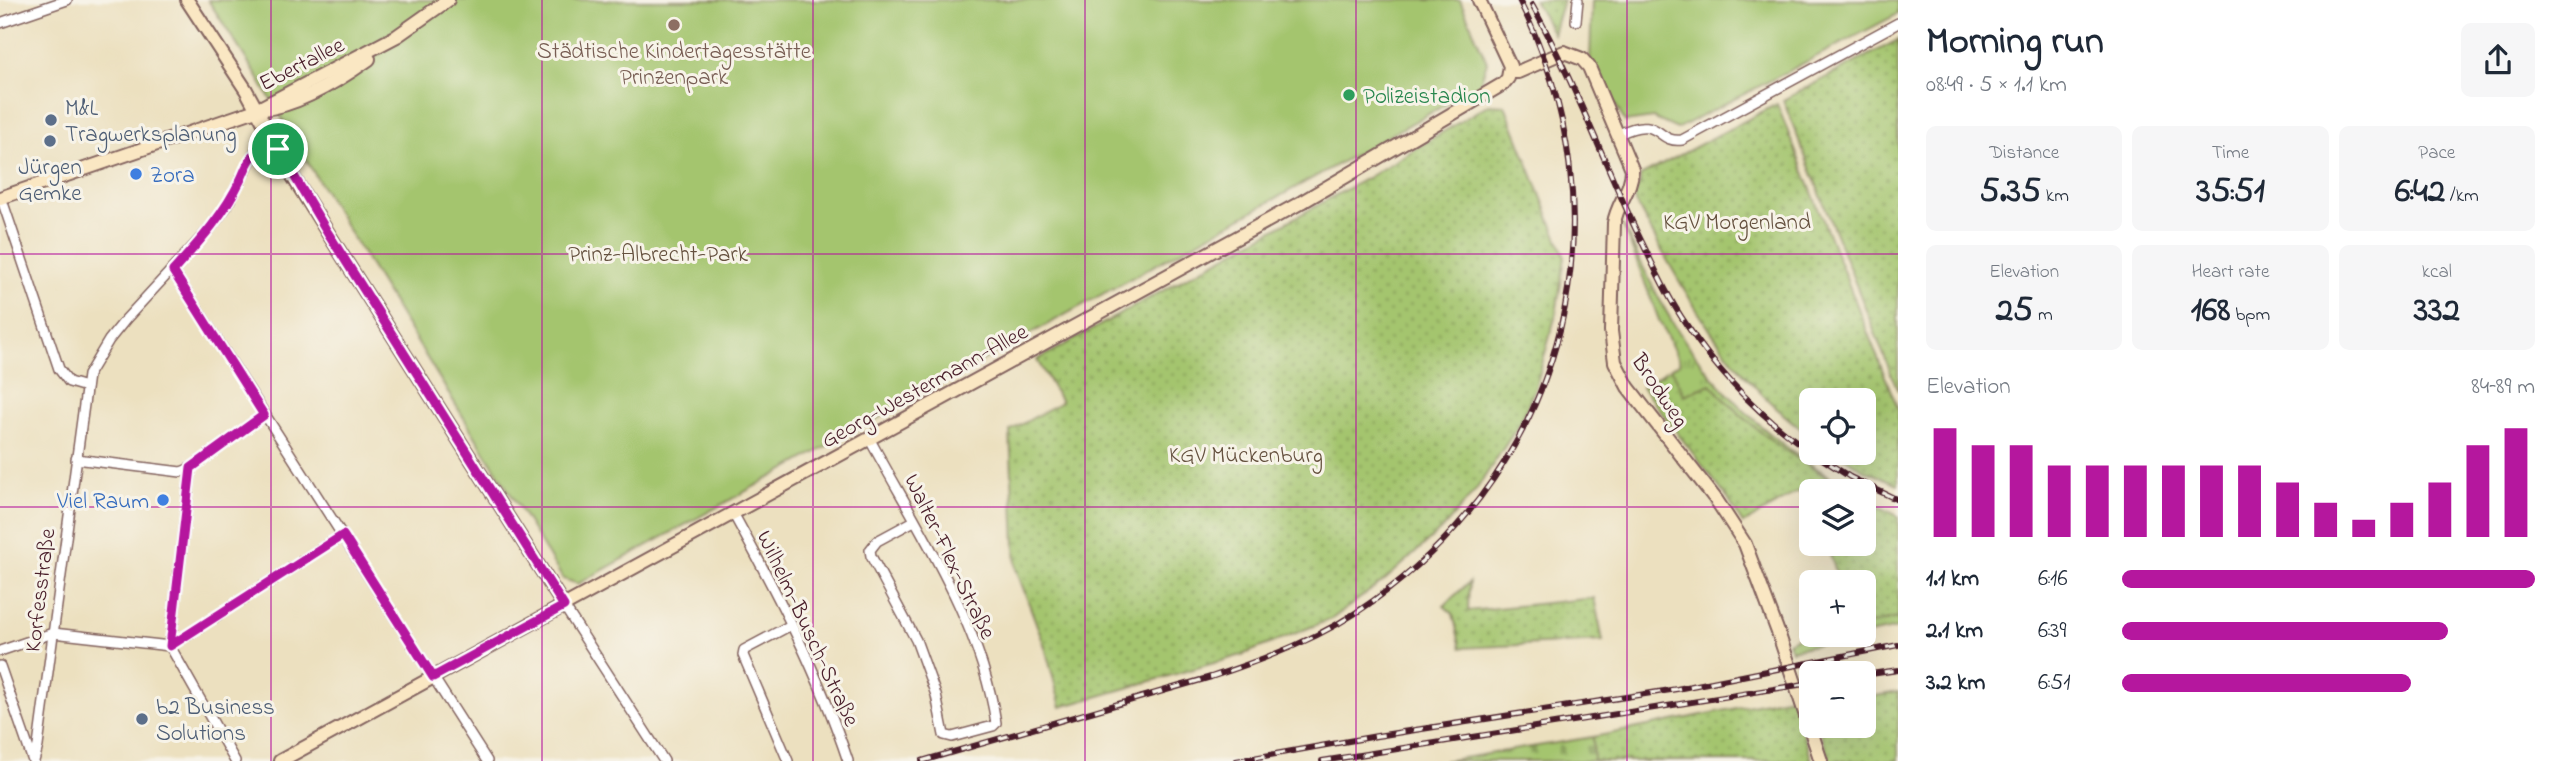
<!DOCTYPE html>
<html lang="en">
<head>
<meta charset="utf-8">
<style>
  :root { --surface:#fff; --page:#f6f6f7; --text:#1f2937; --muted:#747a83; --accent:#b5179e }
  body { margin:0; font-family:"Indie Flower",sans-serif; background:var(--page); color:var(--text); height:100vh; display:flex; flex-direction:column; font-size:26px; white-space:nowrap }
  * { box-sizing:border-box; margin:0 }
  p { font-size:23px; color:var(--muted) }
  .icon { flex:none; width:38px; height:38px; fill:none; stroke:currentColor; stroke-width:2; stroke-linecap:round; stroke-linejoin:round }
  .map { position:relative; flex:1; overflow:hidden }
  .side { display:flex; flex-direction:column; background:var(--surface); width:665px }
  .side>* { flex:none }
  .buttons { position:absolute; left:1799px; top:388px; display:grid; gap:14px }
  .buttons a { display:grid; place-items:center; width:77px; height:77px; border-radius:10px; background:var(--surface); box-shadow:0 7px 28px #0002; font-size:35px }
  .pin { position:absolute; display:grid; place-items:center; width:60px; height:60px; color:#fff; margin:-30px; border:4px solid #fff; border-radius:50%; box-shadow:0 2px 7px #0007 }
  .round { display:grid; place-items:center; flex:none; width:74px; height:74px; border-radius:10px; background:var(--page) }
  .headline { display:flex; align-items:center; justify-content:space-between; height:119px; padding:0 28px }
  h1 { font-size:38px; font-weight:800; line-height:52px }
  .stats { display:grid; grid-template-columns:repeat(3,1fr); gap:10px; height:119px; padding:7px 28px }
  .stats div { display:grid; align-content:center; border-radius:10px; background:var(--page); text-align:center }
  .stats b { font-size:35px; font-weight:800 }
  .stats small { font-size:19px; font-weight:400 }
  .stats p { font-size:19px }
  .chart { height:196px; padding:14px 28px }
  .chart p { display:flex; justify-content:space-between }
  .chart svg { width:100%; height:126px; margin-top:7px; stroke:var(--accent); stroke-width:6 }
  ul { padding:0 28px; list-style:none; font-size:23px }
  li { display:grid; grid-template-columns:112px 84px 1fr; align-items:center; height:52px }
  li i { height:18px; border-radius:9px; background:var(--accent) }
  main { display:flex; flex:1; min-height:0 }
  .map>svg:first-child { display:block }
</style>
</head>
<body>
<main>
<div class="map">
<svg width="1898" height="761" viewBox="0 0 1898 761">
  <defs>
    <pattern id="grass-tufts" width="24" height="20" patternUnits="userSpaceOnUse" patternTransform="scale(1.75)"><rect width="24" height="20" fill="#a4c56e"/><path d="M3 7l-1-3M5 7V3M7 7l1-3M15 17l-1-3M17 17v-4M19 17l1-3" fill="none" stroke="#889f5b"/></pattern>
    <pattern id="cemetery-stones" width="16" height="16" patternUnits="userSpaceOnUse" patternTransform="scale(1.75)"><rect width="16" height="16" fill="#a4c56e"/><path d="M2 7V4a2 2 0 0 1 4 0v3zM10 15v-3a2 2 0 0 1 4 0v3z" fill="#889f5b"/></pattern>
    <pattern id="garden-dots" width="8" height="8" patternUnits="userSpaceOnUse" patternTransform="scale(1.75)"><rect width="8" height="8" fill="#a4c56e"/><path d="M2 2h.1M6 6h.1" fill="none" stroke="#889f5b" stroke-width="1.8" stroke-linecap="round"/></pattern>
  </defs>
  <rect width="100%" height="100%" fill="#f7f3e8"/>
  <filter id="ink" filterUnits="userSpaceOnUse"><feTurbulence type="fractalNoise" baseFrequency=".0143" numOctaves="2"/><feDisplacementMap in="SourceGraphic" scale="14" xChannelSelector="R" yChannelSelector="G"/><feConvolveMatrix kernelMatrix="1 2 1 2 8 2 1 2 1" color-interpolation-filters="sRGB"/></filter>
  <filter id="wash" filterUnits="userSpaceOnUse"><feTurbulence type="fractalNoise" baseFrequency=".00686" numOctaves="4" result="noise"/><feDisplacementMap in="SourceGraphic" scale="28" xChannelSelector="R" yChannelSelector="G"/><feGaussianBlur stdDeviation="1.57" result="paint"/><feColorMatrix in="noise" values="0 0 0 0 0 0 0 0 0 0 0 0 0 0 0 0 0 1.4 0 .05"/><feComposite in="paint" operator="in"/></filter>
  <g filter="url(#wash)">
    <rect width="100%" height="100%" fill="#ece0bf"/>
    <g fill="url(#grass-tufts)" stroke="#77724c" stroke-width="2">
      <path d="M1623,225C1643,266 1661,308 1687,344C1731,406 1790,457 1857,492H1850C1800,461 1749,430 1711,385L1684,395L1671,368L1680,363L1659,320Z"/>
      <polygon points="1898,618 1898,628 1864,635 1864,625"/>
      <polygon points="1811,630 1811,635 1862,635 1791,650 1788,642"/>
    </g>
    <polygon fill="url(#cemetery-stones)" stroke="#77724c" stroke-width="2" points="1593,737 1594,761 1444,761"/>
    <g fill="#a4c56e" stroke="#77724c" stroke-width="2">
      <polygon points="208,0 1460,0 1487,62 1479,86 578,584 563,579 334,207 257,76"/>
      <polygon points="1592,0 1898,0 1898,14 1677,129 1653,118 1625,122 1590,59"/>
    </g>
    <g fill="url(#garden-dots)" stroke="#77724c" stroke-width="2">
      <polygon points="1534,0 1563,0 1553,34"/>
      <polygon points="1898,40 1898,391 1783,100"/>
      <polygon points="1489,104 1505,105 1565,257 1556,314 1536,386 1520,423 1476,490 1445,526 1413,555 1386,579 1333,618 1242,655 1061,707 1045,647 1016,569 1010,431 1061,402 1037,360 1367,178"/>
      <path d="M1777,104L1898,409V484L1864,470L1838,453H1864V401H1811V436C1728,378 1679,283 1633,197L1640,183V176Z"/>
      <path d="M1671,368L1684,395L1711,384C1749,430 1800,461 1850,492H1811V514L1799,491L1743,524L1728,499L1642,387Z"/>
      <polygon points="1864,499 1898,516 1898,618 1864,625 1864,583 1840,583 1826,544 1864,544"/>
      <polygon points="1469,582 1468,611 1594,598 1603,641 1461,648 1453,614 1444,606"/>
      <polygon points="1898,692 1898,761 1830,761 1818,726 1864,726 1864,698"/>
      <polygon points="1791,697 1812,761 1594,761 1593,737"/>
    </g>
  </g>
  <g filter="url(#ink)">
    <g fill="none" stroke-linecap="round" stroke-linejoin="round">
      <defs>
        <g id="street">
          <polyline points="1576,21 1578,0"/>
          <polyline points="0,23 67,0"/>
          <path d="M1619,134C1661,113 1656,144 1682,140L1898,23"/>
          <polyline points="1,197 59,369 69,382 86,387"/>
          <polyline points="173,271 487,761"/>
          <path d="M869,438C917,527 981,621 996,723L993,726L952,737L944,735L936,695L916,640L871,556L870,550L877,541L914,521"/>
          <polyline points="76,459 181,472 191,468 264,415"/>
          <polyline points="191,468 170,646 235,761"/>
          <path d="M733,513C777,593 819,674 848,761"/>
          <polyline points="564,606 664,761"/>
          <polyline points="170,646 343,535"/>
          <polyline points="0,651 53,633 170,646"/>
          <polyline points="0,666 33,761"/>
          <polyline points="34,761 38,746 88,375 109,340 126,319 213,225 227,206 255,152 261,149 278,149"/>
          <polyline points="788,761 743,655 744,650 791,625"/>
        </g>
        <g id="secondary">
          <polyline points="187,0 246,90 292,175 328,233 564,606"/>
          <path d="M1510,72H1518L1564,52L1582,59L1589,67L1632,169C1632,190 1617,203 1614,223L1611,331L1615,362L1628,387L1717,501L1745,544L1779,635L1821,761"/>
          <path d="M263,109C298,106 341,79 369,59"/>
          <polyline points="0,198 256,110 397,36 448,0"/>
          <polyline points="280,761 1302,202 1503,84 1508,78 1510,66 1479,0"/>
        </g>
      </defs>
      <use href="#street" stroke="#83635f" stroke-width="12"/>
      <use href="#secondary" stroke="#83635f" stroke-width="16"/>
      <use href="#street" stroke="#fff" stroke-width="9"/>
      <use href="#secondary" stroke="#fae7c3" stroke-width="12"/>
      <defs>
        <g id="rail">
          <path d="M1532,5C1572,77 1601,155 1636,230C1652,262 1666,295 1686,324C1719,374 1762,418 1811,452"/>
          <polyline points="1813,453 1850,477 1898,500"/>
          <polyline points="1864,675 1898,670"/>
          <path d="M922,761L1211,677C1268,658 1324,637 1373,601C1570,460 1627,215 1519,0"/>
          <polyline points="1236,761 1377,736 1677,689 1898,645"/>
          <polyline points="1322,761 1811,683"/>
        </g>
      </defs>
      <use href="#rail" stroke="#4a1f2b" stroke-width="6"/>
      <use href="#rail" stroke="#f7f3e8" stroke-width="3.5" stroke-dasharray="10" stroke-linecap="butt"/>
    </g>
  </g>
  <g fill="none" stroke-linecap="round" stroke-linejoin="round" filter="url(#ink)">
    <defs>
      <path id="route" d="M261,149H278L328,233L564,606L433,677L343,535L170,646L191,468L264,415L173,271C199,242 224,215 241,179C246,168 250,155 261,149Z"/>
    </defs>
    <use href="#route" stroke="#fff" stroke-width="14"/>
    <use href="#route" stroke="#b5179e" stroke-width="9"/>
  </g>
  <path fill="none" stroke="#b5179e" stroke-width="2" stroke-opacity="0.55" d="M271,0V761M542,0V761M813,0V761M1085,0V761M1356,0V761M1627,0V761M0,254H1898M0,507H1811M1864,507H1898"/>
  <circle fill="#8d6e63" stroke="#f7f3e8" stroke-width="2.5" cx="674" cy="25" r="7"/>
  <circle fill="#2e9e5b" stroke="#f7f3e8" stroke-width="2.5" cx="1349" cy="95" r="7"/>
  <g fill="#5c6f8a" stroke="#f7f3e8" stroke-width="2.5">
    <circle cx="51" cy="120" r="7"/>
    <circle cx="50" cy="141" r="7"/>
    <circle cx="142" cy="719" r="7"/>
  </g>
  <g fill="#3f7fe0" stroke="#f7f3e8" stroke-width="2.5">
    <circle cx="136" cy="174" r="7"/>
    <circle cx="163" cy="500" r="7"/>
  </g>
  <g text-anchor="middle" stroke-width="6" stroke-linejoin="round" paint-order="stroke">
    <g font-size="23" fill="#785e54" stroke="#f7f3e8">
      <text x="674" y="58">Städtische Kindertagesstätte<tspan x="674" dy="26">Prinzenpark</tspan></text>
    </g>
    <g font-size="23" fill="#4a1f2b" stroke="#f7f3e8">
      <text transform="translate(301 63) rotate(-27)" y="8">Ebertallee</text>
      <text transform="translate(924 385) rotate(-29)" y="8">Georg-Westermann-Allee</text>
      <text transform="translate(1661 390) rotate(56)" y="8">Brodweg</text>
      <text transform="translate(951 556) rotate(64)" y="8">Walter-Flex-Straße</text>
      <text transform="translate(39 590) rotate(-83)" y="8">Korfesstraße</text>
      <text transform="translate(809 628) rotate(65)" y="8">Wilhelm-Busch-Straße</text>
    </g>
    <g font-size="23" fill="#27864d" stroke="#f7f3e8" text-anchor="start">
      <text x="1363" y="103">Polizeistadion</text>
    </g>
    <g font-size="23" fill="#4e5e75" stroke="#f7f3e8" text-anchor="start">
      <text x="65" y="115">M&amp;L<tspan x="65" dy="26">Tragwerksplanung</tspan></text>
      <text x="50" y="174" text-anchor="middle">Jürgen<tspan x="50" dy="26">Gemke</tspan></text>
      <text x="156" y="714">b2 Business<tspan x="156" dy="26">Solutions</tspan></text>
    </g>
    <g font-size="23" fill="#366cbe" stroke="#f7f3e8" text-anchor="start">
      <text x="150" y="182">Zora</text>
      <text x="149" y="508" text-anchor="end">Viel Raum</text>
    </g>
    <g font-size="23" fill="#65513f" stroke="#f7f3e8">
      <text x="1737" y="229">KGV Morgenland</text>
      <text x="658" y="261">Prinz-Albrecht-Park</text>
      <text x="1246" y="462">KGV Mückenburg</text>
    </g>
  </g>
</svg>
<div class="buttons">
<a><svg class="icon" aria-label="locate" viewBox="0 0 24 24"><circle cx="12" cy="12" r="6"/><path d="M12 2v4M12 18v4M2 12h4M18 12h4"/></svg></a>
<a><svg class="icon" aria-label="layers" viewBox="0 0 24 24"><path d="M12 4l9 5-9 5-9-5zM3 14l9 5 9-5"/></svg></a>
<a>+</a>
<a>−</a>
</div>
<div class="pin" style="left:278px;top:149px;background:#1e9e55"><svg class="icon" aria-label="arrive" viewBox="0 0 24 24"><path d="M6 21V4h12l-3 4 3 4H6"/></svg></div>
</div>
<section class="side">
<div class="headline"><div><h1>Morning run</h1><p>08:49 · 5 × 1.1 km</p></div><a class="round"><svg class="icon" aria-label="share" viewBox="0 0 24 24"><path d="M12 15V3M7 8l5-5 5 5M5 13v7h14v-7"/></svg></a></div>
<div class="stats">
<div><p>Distance</p><b>5.35<small> km</small></b></div>
<div><p>Time</p><b>35:51</b></div>
<div><p>Pace</p><b>6:42<small> /km</small></b></div>
</div>
<div class="stats">
<div><p>Elevation</p><b>25<small> m</small></b></div>
<div><p>Heart rate</p><b>168<small> bpm</small></b></div>
<div><p>kcal</p><b>332</b></div>
</div>
<div class="chart"><p><span>Elevation</span>84–89 m</p>
<svg viewBox="0 0 160 44" preserveAspectRatio="none"><path d="M5 44V6M15 44V12M25 44V12M35 44V19M45 44V19M55 44V19M65 44V19M75 44V19M85 44V19M95 44V25M105 44V32M115 44V38M125 44V32M135 44V25M145 44V12M155 44V6"/></svg>
</div>
<ul>
<li><b>1.1 km</b>6:16<i style="width:100%"></i></li>
<li><b>2.1 km</b>6:39<i style="width:79%"></i></li>
<li><b>3.2 km</b>6:51<i style="width:70%"></i></li>
</ul>
</section>
</main>
</body>
</html>
